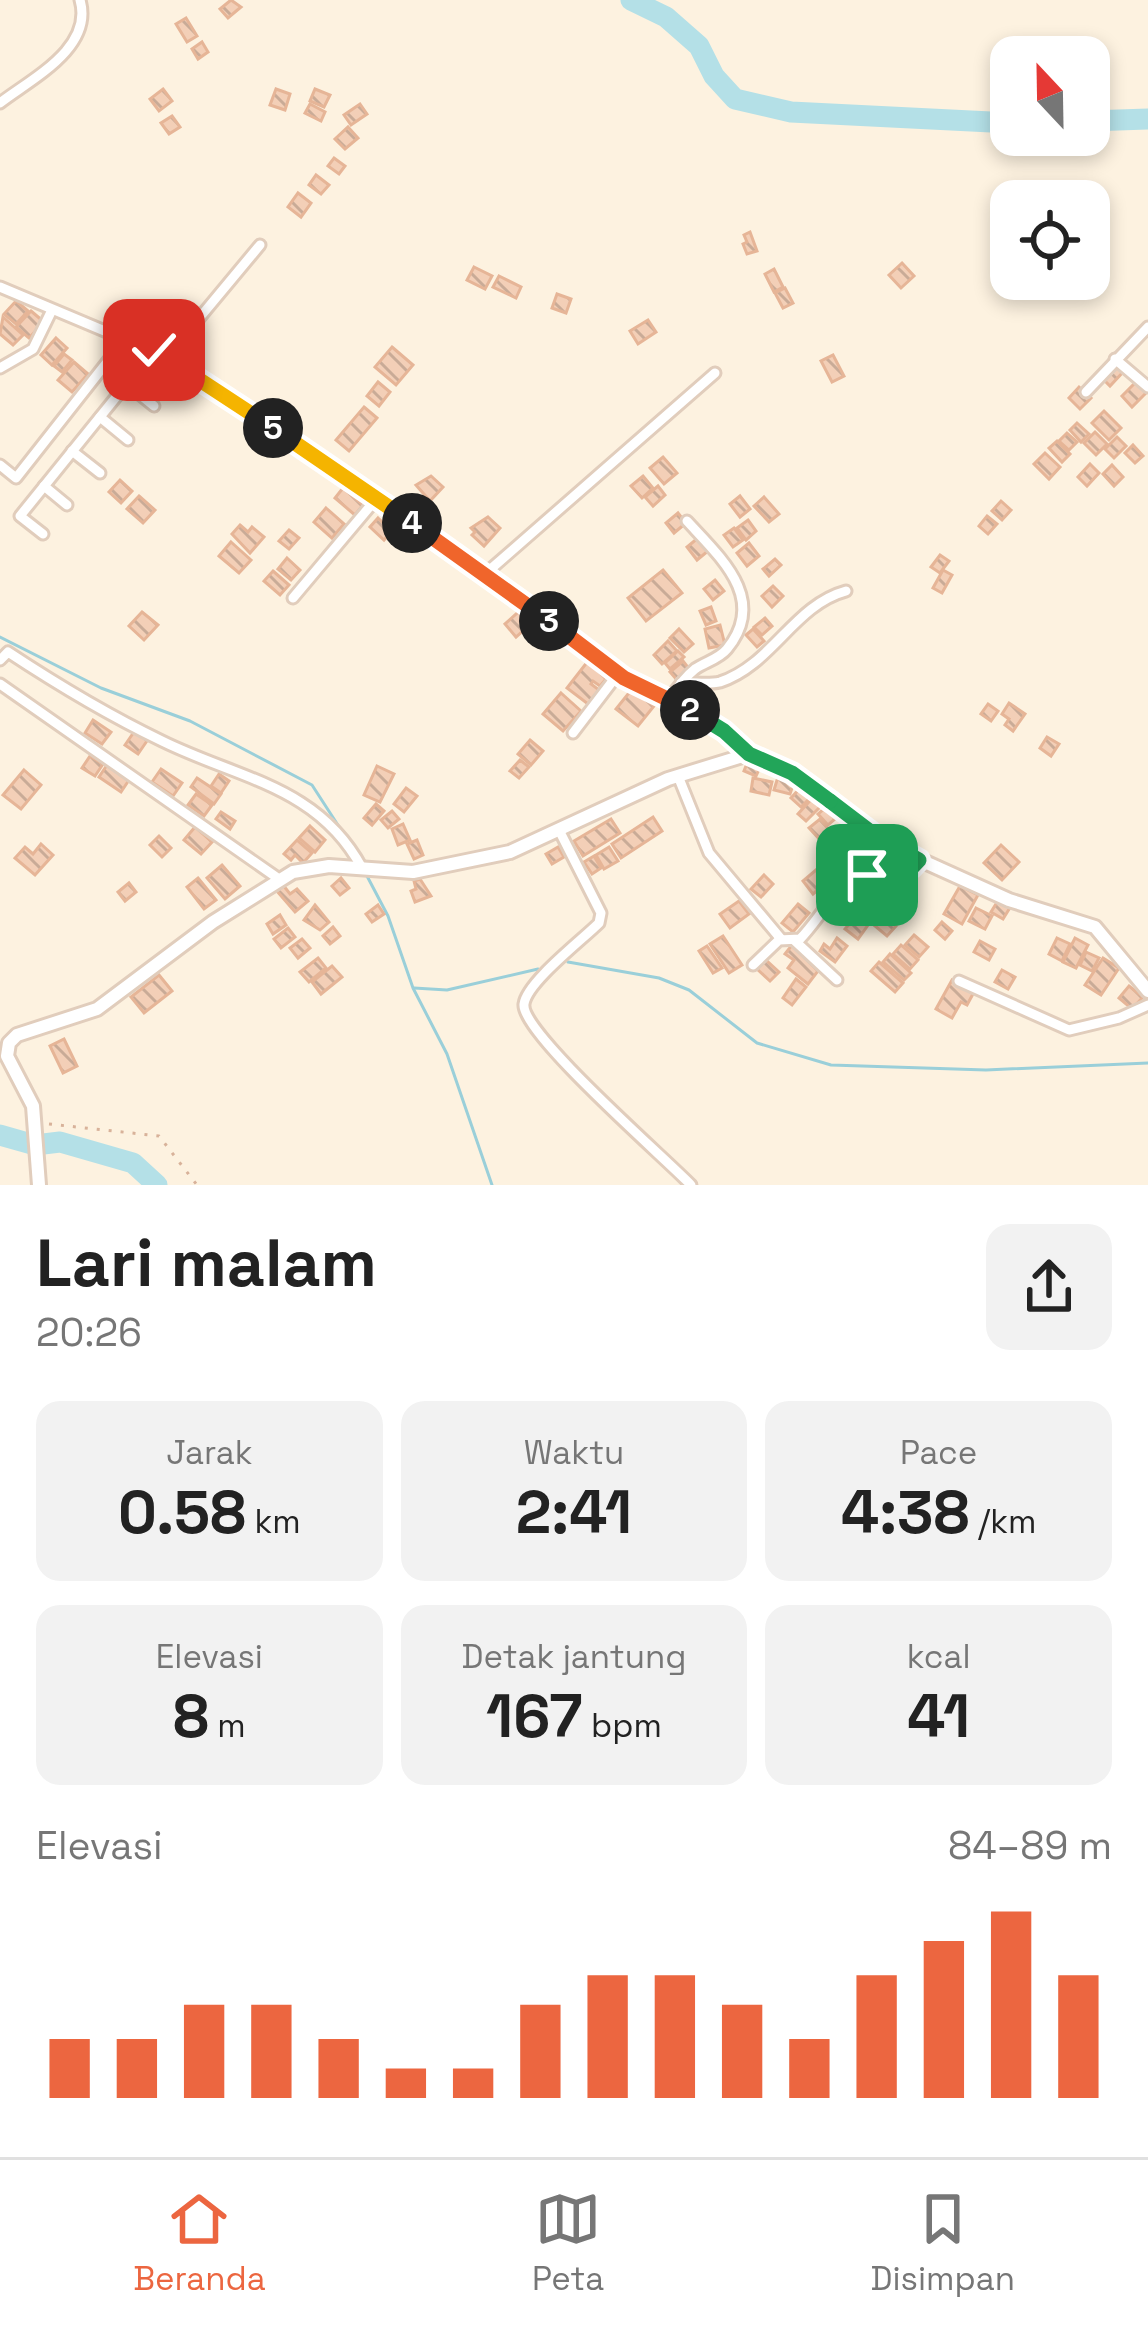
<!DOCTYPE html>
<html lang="id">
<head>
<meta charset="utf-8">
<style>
  :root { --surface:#fff; --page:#f2f2f2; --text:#222; --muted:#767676; --line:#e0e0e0; --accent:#ec6640 }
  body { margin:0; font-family:"Space Grotesk",sans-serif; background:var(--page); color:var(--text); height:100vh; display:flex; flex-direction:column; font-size:45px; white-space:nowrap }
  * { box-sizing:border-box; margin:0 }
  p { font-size:39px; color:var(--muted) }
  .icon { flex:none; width:66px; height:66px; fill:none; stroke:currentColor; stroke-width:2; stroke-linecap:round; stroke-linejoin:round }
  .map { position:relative; height:1185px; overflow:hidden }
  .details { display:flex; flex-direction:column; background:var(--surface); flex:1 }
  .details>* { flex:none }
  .needle { width:78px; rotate:338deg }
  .controls { position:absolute; left:990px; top:36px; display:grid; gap:24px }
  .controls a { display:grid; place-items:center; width:120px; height:120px; border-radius:24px; background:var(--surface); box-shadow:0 6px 18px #0003; font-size:60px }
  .pin { position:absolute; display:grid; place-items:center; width:102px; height:102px; color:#fff; margin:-51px; border-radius:24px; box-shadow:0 6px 18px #0006 }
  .km { position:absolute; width:60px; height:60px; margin:-30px; border-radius:50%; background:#222; color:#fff; font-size:33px; line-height:60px; text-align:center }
  .round { display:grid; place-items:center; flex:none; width:126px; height:126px; border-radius:24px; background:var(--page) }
  .head { display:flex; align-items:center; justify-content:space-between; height:204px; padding:0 36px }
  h1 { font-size:66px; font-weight:700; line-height:90px }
  .stats { display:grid; grid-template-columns:repeat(3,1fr); gap:18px; height:204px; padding:12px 36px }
  .stats div { display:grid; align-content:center; border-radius:24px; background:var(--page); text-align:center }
  .stats b { font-size:60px; font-weight:700 }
  .stats small { font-size:33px; font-weight:400 }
  .stats p { font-size:33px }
  .chart { height:336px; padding:24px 36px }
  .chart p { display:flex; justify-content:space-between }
  .chart svg { width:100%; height:216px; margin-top:12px; stroke:var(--accent); stroke-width:6 }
  .tab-bar { display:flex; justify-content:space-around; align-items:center; height:168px; border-top:3px solid var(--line); background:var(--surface); font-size:33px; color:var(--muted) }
  .tab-bar a { display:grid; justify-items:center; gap:6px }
  .tab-bar .current { color:var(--accent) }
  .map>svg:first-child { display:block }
</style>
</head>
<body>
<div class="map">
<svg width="1148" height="1185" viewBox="0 0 1148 1185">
  <defs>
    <pattern id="building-back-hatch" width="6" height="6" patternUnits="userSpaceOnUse" patternTransform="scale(3)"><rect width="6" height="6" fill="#f3cfb7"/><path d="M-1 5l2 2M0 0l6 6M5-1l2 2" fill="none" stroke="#c9ab97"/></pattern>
  </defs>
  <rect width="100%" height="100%" fill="#fdf2e0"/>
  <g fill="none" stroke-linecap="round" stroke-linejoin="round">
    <g stroke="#9acfd9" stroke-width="3">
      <polyline points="0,637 101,688 190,721 312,785 345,836"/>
      <polyline points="367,876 388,916 413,988 447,1054 492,1185"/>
      <polyline points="568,962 659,978 689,990 757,1043 831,1065 986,1070 1148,1063"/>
      <polyline points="414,988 447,990 538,969"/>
    </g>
    <g stroke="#b4e0e7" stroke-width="21">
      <polyline points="631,0 666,17 699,46 714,76 735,99 791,112 1011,123"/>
      <polyline points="1089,121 1148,119"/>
      <polyline points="0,1135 35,1145 60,1142 133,1163 157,1185"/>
    </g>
  </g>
  <g fill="url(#building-back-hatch)" stroke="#e6b597" stroke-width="3">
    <polygon points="231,0 241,7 228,18 220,9"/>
    <polygon points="186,18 197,36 187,42 176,24"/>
    <polygon points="202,42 208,52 198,59 192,49"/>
    <polygon points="163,89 172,101 159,111 150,99"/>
    <polygon points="276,89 290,94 285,110 270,105"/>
    <polygon points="315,89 330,95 324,107 310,101"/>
    <polygon points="310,104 325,112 321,121 305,113"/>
    <polygon points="360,104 367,114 351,125 344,115"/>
    <polygon points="172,116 180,127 169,134 161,123"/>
    <polygon points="348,127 358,138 345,149 335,139"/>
    <polygon points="334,158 345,166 339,174 328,166"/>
    <polygon points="316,175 329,185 321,194 309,185"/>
    <polygon points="298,193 311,203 301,217 288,207"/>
    <polygon points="750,232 757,251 747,254 743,244 747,242 744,235"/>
    <polygon points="902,263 914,276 901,288 889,275"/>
    <polygon points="474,267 492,276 485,289 467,280"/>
    <polygon points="774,269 783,287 774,292 765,274"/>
    <polygon points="499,276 521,287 516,298 493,287"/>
    <polygon points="785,288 793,303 783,308 775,293"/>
    <polygon points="557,294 571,299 566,313 552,308"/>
    <polygon points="16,301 28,311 16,324 4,314"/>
    <polygon points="31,311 44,322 29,338 16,327"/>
    <polygon points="3,317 23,335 13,345 0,334"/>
    <polygon points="648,320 656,332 638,344 630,331"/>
    <polygon points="56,338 67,348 52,365 41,355"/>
    <polygon points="392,347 413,365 396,385 375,367"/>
    <polygon points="64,354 72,360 62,372 54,366"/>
    <polygon points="833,355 844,376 832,382 821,361"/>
    <polygon points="74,362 88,374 72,392 58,380"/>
    <polygon points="1116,363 1124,371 1110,386 1101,377"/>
    <polygon points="1138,380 1148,391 1132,407 1122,396"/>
    <polygon points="378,382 390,392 379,406 367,396"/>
    <polygon points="1079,387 1091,398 1080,409 1069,398"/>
    <polygon points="364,407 377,418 349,451 336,440"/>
    <polygon points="1104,411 1121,428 1109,440 1092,423"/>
    <polygon points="1077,423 1089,434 1081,442 1070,430"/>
    <polygon points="1095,432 1107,444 1096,455 1084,443"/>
    <polygon points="1067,433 1077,442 1069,450 1059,441"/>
    <polygon points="1117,437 1126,446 1114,458 1105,449"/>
    <polygon points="1057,441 1070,454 1062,462 1049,448"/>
    <polygon points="1133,445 1143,456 1135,463 1125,453"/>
    <polygon points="1045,453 1060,467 1049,479 1034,464"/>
    <polygon points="663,457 677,473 664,484 650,468"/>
    <polygon points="1090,464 1099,473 1087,486 1078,477"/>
    <polygon points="1112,465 1123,477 1114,486 1103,474"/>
    <polygon points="431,476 443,487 430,501 416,485"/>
    <polygon points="643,476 653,488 642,498 631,486"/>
    <polygon points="120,480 132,491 121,503 109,492"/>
    <polygon points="658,486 665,495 653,506 645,497"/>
    <polygon points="343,488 363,505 355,515 335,498"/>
    <polygon points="139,496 155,510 143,523 127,509"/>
    <polygon points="740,496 750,509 740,517 730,504"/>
    <polygon points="764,497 779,514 769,522 754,506"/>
    <polygon points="1001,501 1011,510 1002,520 992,511"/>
    <polygon points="326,508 344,524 332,538 314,522"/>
    <polygon points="678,513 686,523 674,533 666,523"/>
    <polygon points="987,516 997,524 988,534 979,526"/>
    <polygon points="488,517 500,528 484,546 472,535 475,532 471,528"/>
    <polygon points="378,518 392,531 384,540 370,527"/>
    <polygon points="748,520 756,531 746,540 737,528"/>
    <polygon points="240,525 248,532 252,527 264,537 250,553 232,534"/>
    <polygon points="734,528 743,540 733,547 724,535"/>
    <polygon points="289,530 299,538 289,549 279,541"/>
    <polygon points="698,538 708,551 697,560 687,547"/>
    <polygon points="231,542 251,560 239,573 219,556"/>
    <polygon points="749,543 759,556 747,566 737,553"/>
    <polygon points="940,555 949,561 940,573 931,567"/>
    <polygon points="287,558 300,570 291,580 278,569"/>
    <polygon points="775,559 781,565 769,576 763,569"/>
    <polygon points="663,570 682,593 646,621 628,598"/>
    <polygon points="943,570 952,575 942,593 933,588"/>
    <polygon points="273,571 289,585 280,595 264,581"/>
    <polygon points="715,580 724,591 713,600 704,589"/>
    <polygon points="773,586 783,596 772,607 762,596"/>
    <polygon points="524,607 535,620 516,637 505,624"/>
    <polygon points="711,607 716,621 706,625 700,611"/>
    <polygon points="142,612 158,625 144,640 129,626"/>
    <polygon points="765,618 772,626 762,635 754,627"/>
    <polygon points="720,625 725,645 709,648 705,629"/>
    <polygon points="679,629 693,644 684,652 670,638"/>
    <polygon points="753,629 764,641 757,647 746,635"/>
    <polygon points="668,641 677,651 662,664 654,655"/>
    <polygon points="678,651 684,657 670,669 665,663"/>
    <polygon points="588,661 606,679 600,686 593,681 591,684 599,690 588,704 567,688"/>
    <polygon points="683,661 690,670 678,681 670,672"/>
    <polygon points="632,689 654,706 638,726 616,709"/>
    <polygon points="561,693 581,711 563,731 543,714"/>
    <polygon points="1009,703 1025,714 1013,731 1005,725 1009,719 1002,714"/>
    <polygon points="988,704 998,711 991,721 981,714"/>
    <polygon points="93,720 111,732 102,744 85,733"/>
    <polygon points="136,729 149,738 138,754 125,745"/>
    <polygon points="1047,737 1059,744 1051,756 1040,748"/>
    <polygon points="530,740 543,751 531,765 518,754"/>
    <polygon points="90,756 103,764 95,776 82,768"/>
    <polygon points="520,760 529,767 519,778 510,771"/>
    <polygon points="748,761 761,765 756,776 744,771"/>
    <polygon points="107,765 129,780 121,792 99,777"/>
    <polygon points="377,766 394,774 380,802 364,795"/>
    <polygon points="161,769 182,783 173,796 152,782"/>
    <polygon points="24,770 41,785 21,809 3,795"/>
    <polygon points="219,774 229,781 221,793 211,786"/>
    <polygon points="778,777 794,782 790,794 774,790"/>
    <polygon points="197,778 221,794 214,804 191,787"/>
    <polygon points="753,778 772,782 769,795 751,791"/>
    <polygon points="803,785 813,795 801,807 791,798"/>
    <polygon points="406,788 417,796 404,812 394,804"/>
    <polygon points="817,793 826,801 806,821 798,814"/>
    <polygon points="196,794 212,805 204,816 188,805"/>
    <polygon points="376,804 384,811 372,825 364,818"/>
    <polygon points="826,807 835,819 828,825 818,814"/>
    <polygon points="392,811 399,819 388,828 381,820"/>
    <polygon points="221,812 235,821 230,829 216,819"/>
    <polygon points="653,817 662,831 621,858 612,844"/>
    <polygon points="611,819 620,833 583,856 574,841"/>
    <polygon points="820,819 830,831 820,840 809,828"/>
    <polygon points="403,824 410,840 398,845 392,829"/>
    <polygon points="310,826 325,840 315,852 299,838"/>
    <polygon points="195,827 212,842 201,854 184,840"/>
    <polygon points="834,833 844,844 837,850 827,839"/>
    <polygon points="159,836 171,848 162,857 150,845"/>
    <polygon points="297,840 312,853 303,863 295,855 291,860 284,854"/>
    <polygon points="417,840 423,855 414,859 407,844"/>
    <polygon points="41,844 53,855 35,875 15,858 25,847 33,854"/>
    <polygon points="1001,845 1019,862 1002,880 984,863"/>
    <polygon points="558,847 564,857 552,864 546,854"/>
    <polygon points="609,847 618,861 604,869 596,855"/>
    <polygon points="851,855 863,869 848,882 836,868"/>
    <polygon points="594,856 601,868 592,874 584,862"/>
    <polygon points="825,863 840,880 832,886 818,870"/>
    <polygon points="222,865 240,886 225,899 207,878"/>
    <polygon points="816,870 826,883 813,894 803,881"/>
    <polygon points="764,875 773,884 761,897 751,889"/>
    <polygon points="198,878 216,900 204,909 187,887"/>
    <polygon points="341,878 349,888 340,895 332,886"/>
    <polygon points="420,879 431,896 415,902 411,891 416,889 414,881"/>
    <polygon points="129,883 136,892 125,901 118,892"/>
    <polygon points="283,885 290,894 297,889 308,901 295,912 276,890"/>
    <polygon points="960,886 978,895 962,924 944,914"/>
    <polygon points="899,890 914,901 900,921 873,902 878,895 890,903"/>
    <polygon points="861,891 896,926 887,936 857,911 863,904 855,898"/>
    <polygon points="999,899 1011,906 1003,919 991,912"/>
    <polygon points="739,901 749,914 730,928 720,914"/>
    <polygon points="798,904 809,913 793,932 782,923"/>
    <polygon points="315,905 329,922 320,930 304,920"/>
    <polygon points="378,905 384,914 372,922 366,914"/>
    <polygon points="976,908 992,916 985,929 969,921"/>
    <polygon points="280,915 286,925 273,934 267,924"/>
    <polygon points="856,916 868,925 858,939 845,929"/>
    <polygon points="942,922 952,931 945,939 935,930"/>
    <polygon points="333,927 340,936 330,944 323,936"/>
    <polygon points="288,928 295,937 281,948 274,939"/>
    <polygon points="914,935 928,947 919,957 905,945"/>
    <polygon points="723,936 742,965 729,973 710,944"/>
    <polygon points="837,938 847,946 835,962 820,951 824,944 830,949"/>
    <polygon points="1057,938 1070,944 1062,961 1049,954"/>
    <polygon points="1075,938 1088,945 1076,968 1063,962"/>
    <polygon points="302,939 310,948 298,958 290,948"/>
    <polygon points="980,941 995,949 989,960 974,952"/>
    <polygon points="792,945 818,971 808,984 788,968 794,960 785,954"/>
    <polygon points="901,945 918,960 910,969 893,954"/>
    <polygon points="707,946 722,968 713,973 699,951"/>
    <polygon points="1086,952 1099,958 1092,971 1080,965"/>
    <polygon points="890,954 911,973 904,980 883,962"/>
    <polygon points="318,958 326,968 309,982 300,972"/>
    <polygon points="1103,958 1119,968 1101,995 1085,985"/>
    <polygon points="766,960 779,972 770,981 757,969"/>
    <polygon points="879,962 903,983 895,992 871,971"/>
    <polygon points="332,966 342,977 321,994 312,982"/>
    <polygon points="1002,970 1015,977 1008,989 995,982"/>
    <polygon points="159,975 172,991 144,1013 131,997"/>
    <polygon points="796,979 806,987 792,1005 783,998"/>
    <polygon points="952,980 974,992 967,1005 961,1002 952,1018 936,1009"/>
    <polygon points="1129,986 1143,997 1132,1009 1119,998"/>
    <polygon points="64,1039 77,1066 63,1073 50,1046"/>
  </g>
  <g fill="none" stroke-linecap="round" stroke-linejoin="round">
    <defs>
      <g id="minor">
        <path d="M0,103C31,79 94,48 80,0"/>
        <polyline points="0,287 176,361 478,568 612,670 684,706 723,731 749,754"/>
        <polyline points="167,357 260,245"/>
        <polyline points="1115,359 1148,387"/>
        <polyline points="0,368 33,349 51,312"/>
        <polyline points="127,384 154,406"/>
        <polyline points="1086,392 1148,327"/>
        <polyline points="100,417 128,440"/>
        <polyline points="72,451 100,473"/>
        <polyline points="0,465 16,478 126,338"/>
        <polyline points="44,486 67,505"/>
        <polyline points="43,534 20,516 154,350"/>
        <polyline points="485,574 715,373"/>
        <polyline points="293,598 377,498"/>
        <path d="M0,660L8,652C58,685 108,715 162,741C239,779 318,786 362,868"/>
        <path d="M681,683C694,682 708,685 720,682C772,665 794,605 846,591"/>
        <polyline points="0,684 279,879"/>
        <path d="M670,698C677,688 685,677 695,669C705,662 719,659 727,649C768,599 721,558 687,521"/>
        <polyline points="573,733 618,674"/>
        <polyline points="678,776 709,853 781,939"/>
        <path d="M560,832L601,913L599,923C582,940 527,982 524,1004C520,1032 665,1158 691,1185"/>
        <polyline points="795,941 837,980"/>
        <path d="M753,965L779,940L800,939C817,922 831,894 852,882C881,864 887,898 919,859"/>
        <polyline points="959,981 1069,1030 1119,1018 1148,1005"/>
      </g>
      <polyline id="tertiary" points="39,1185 33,1106 7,1056 9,1043 17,1035 97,1009 213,922 293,872 329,866 413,872 510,852 668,779 749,754 792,773 876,835 916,858 1009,900 1095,927 1148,991"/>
    </defs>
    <use href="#minor" stroke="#e1cdbc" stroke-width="15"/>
    <use href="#tertiary" stroke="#e1cdbc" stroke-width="18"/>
    <polyline stroke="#d8b29a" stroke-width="3" stroke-dasharray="3 9" stroke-linecap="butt" points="49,1124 159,1136 197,1185"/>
    <use href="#minor" stroke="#fff" stroke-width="9"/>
    <use href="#tertiary" stroke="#fff" stroke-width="12"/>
  </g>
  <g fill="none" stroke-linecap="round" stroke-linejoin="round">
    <defs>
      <path id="split-1" d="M830,801L876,836L919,860C901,881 892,880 867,875"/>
      <polyline id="split-2" points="690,710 724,731 749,754 792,773 830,801"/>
      <polyline id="split-3" points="549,621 624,678 690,710"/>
      <polyline id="split-4" points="412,523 549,621"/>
      <polyline id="split-5" points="273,428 412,523"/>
      <polyline id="split-6" points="154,350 273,428"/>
    </defs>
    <use href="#split-1" stroke="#fff" stroke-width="24"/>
    <use href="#split-2" stroke="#fff" stroke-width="24"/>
    <use href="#split-3" stroke="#fff" stroke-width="24"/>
    <use href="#split-4" stroke="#fff" stroke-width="24"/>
    <use href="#split-5" stroke="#fff" stroke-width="24"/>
    <use href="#split-6" stroke="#fff" stroke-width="24"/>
    <use href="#split-1" stroke="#22a559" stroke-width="15"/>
    <use href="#split-2" stroke="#22a559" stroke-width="15"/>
    <use href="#split-3" stroke="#f0652b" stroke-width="15"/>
    <use href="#split-4" stroke="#f0652b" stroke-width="15"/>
    <use href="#split-5" stroke="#f5b400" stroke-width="15"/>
    <use href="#split-6" stroke="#f5b400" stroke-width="15"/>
  </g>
</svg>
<div class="controls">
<a><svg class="needle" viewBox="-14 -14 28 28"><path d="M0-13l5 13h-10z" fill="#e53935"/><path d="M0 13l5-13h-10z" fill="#767676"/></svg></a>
<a><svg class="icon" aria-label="locate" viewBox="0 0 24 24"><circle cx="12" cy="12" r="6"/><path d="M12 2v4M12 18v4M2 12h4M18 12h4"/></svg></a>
</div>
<div class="pin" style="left:867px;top:875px;background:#1e9e55"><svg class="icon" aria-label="arrive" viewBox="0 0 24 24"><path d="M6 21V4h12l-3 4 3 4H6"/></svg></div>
<div class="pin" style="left:154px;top:350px;background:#d93025"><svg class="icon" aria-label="check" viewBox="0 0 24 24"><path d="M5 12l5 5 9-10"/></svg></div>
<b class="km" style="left:690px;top:710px">2</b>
<b class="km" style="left:549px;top:621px">3</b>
<b class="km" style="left:412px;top:523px">4</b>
<b class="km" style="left:273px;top:428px">5</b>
</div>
<section class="details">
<div class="head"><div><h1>Lari malam</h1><p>20:26</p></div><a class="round"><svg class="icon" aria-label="share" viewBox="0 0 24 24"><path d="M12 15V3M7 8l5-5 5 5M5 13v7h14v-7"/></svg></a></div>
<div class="stats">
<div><p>Jarak</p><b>0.58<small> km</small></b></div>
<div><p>Waktu</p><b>2:41</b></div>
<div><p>Pace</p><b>4:38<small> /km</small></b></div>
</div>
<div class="stats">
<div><p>Elevasi</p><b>8<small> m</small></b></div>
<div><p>Detak jantung</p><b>167<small> bpm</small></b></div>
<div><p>kcal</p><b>41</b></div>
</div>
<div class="chart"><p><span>Elevasi</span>84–89 m</p>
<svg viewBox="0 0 160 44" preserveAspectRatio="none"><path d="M5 44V32M15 44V32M25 44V25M35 44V25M45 44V32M55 44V38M65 44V38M75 44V25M85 44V19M95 44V19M105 44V25M115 44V32M125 44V19M135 44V12M145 44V6M155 44V19"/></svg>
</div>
</section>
<nav class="tab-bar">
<a class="current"><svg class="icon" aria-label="home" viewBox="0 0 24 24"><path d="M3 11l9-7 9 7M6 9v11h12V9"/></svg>Beranda</a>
<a><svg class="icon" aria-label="map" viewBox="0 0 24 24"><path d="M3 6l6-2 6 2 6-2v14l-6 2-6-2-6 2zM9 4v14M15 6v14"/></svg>Peta</a>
<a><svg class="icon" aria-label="saved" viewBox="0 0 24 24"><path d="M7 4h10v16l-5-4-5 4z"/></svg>Disimpan</a>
</nav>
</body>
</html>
